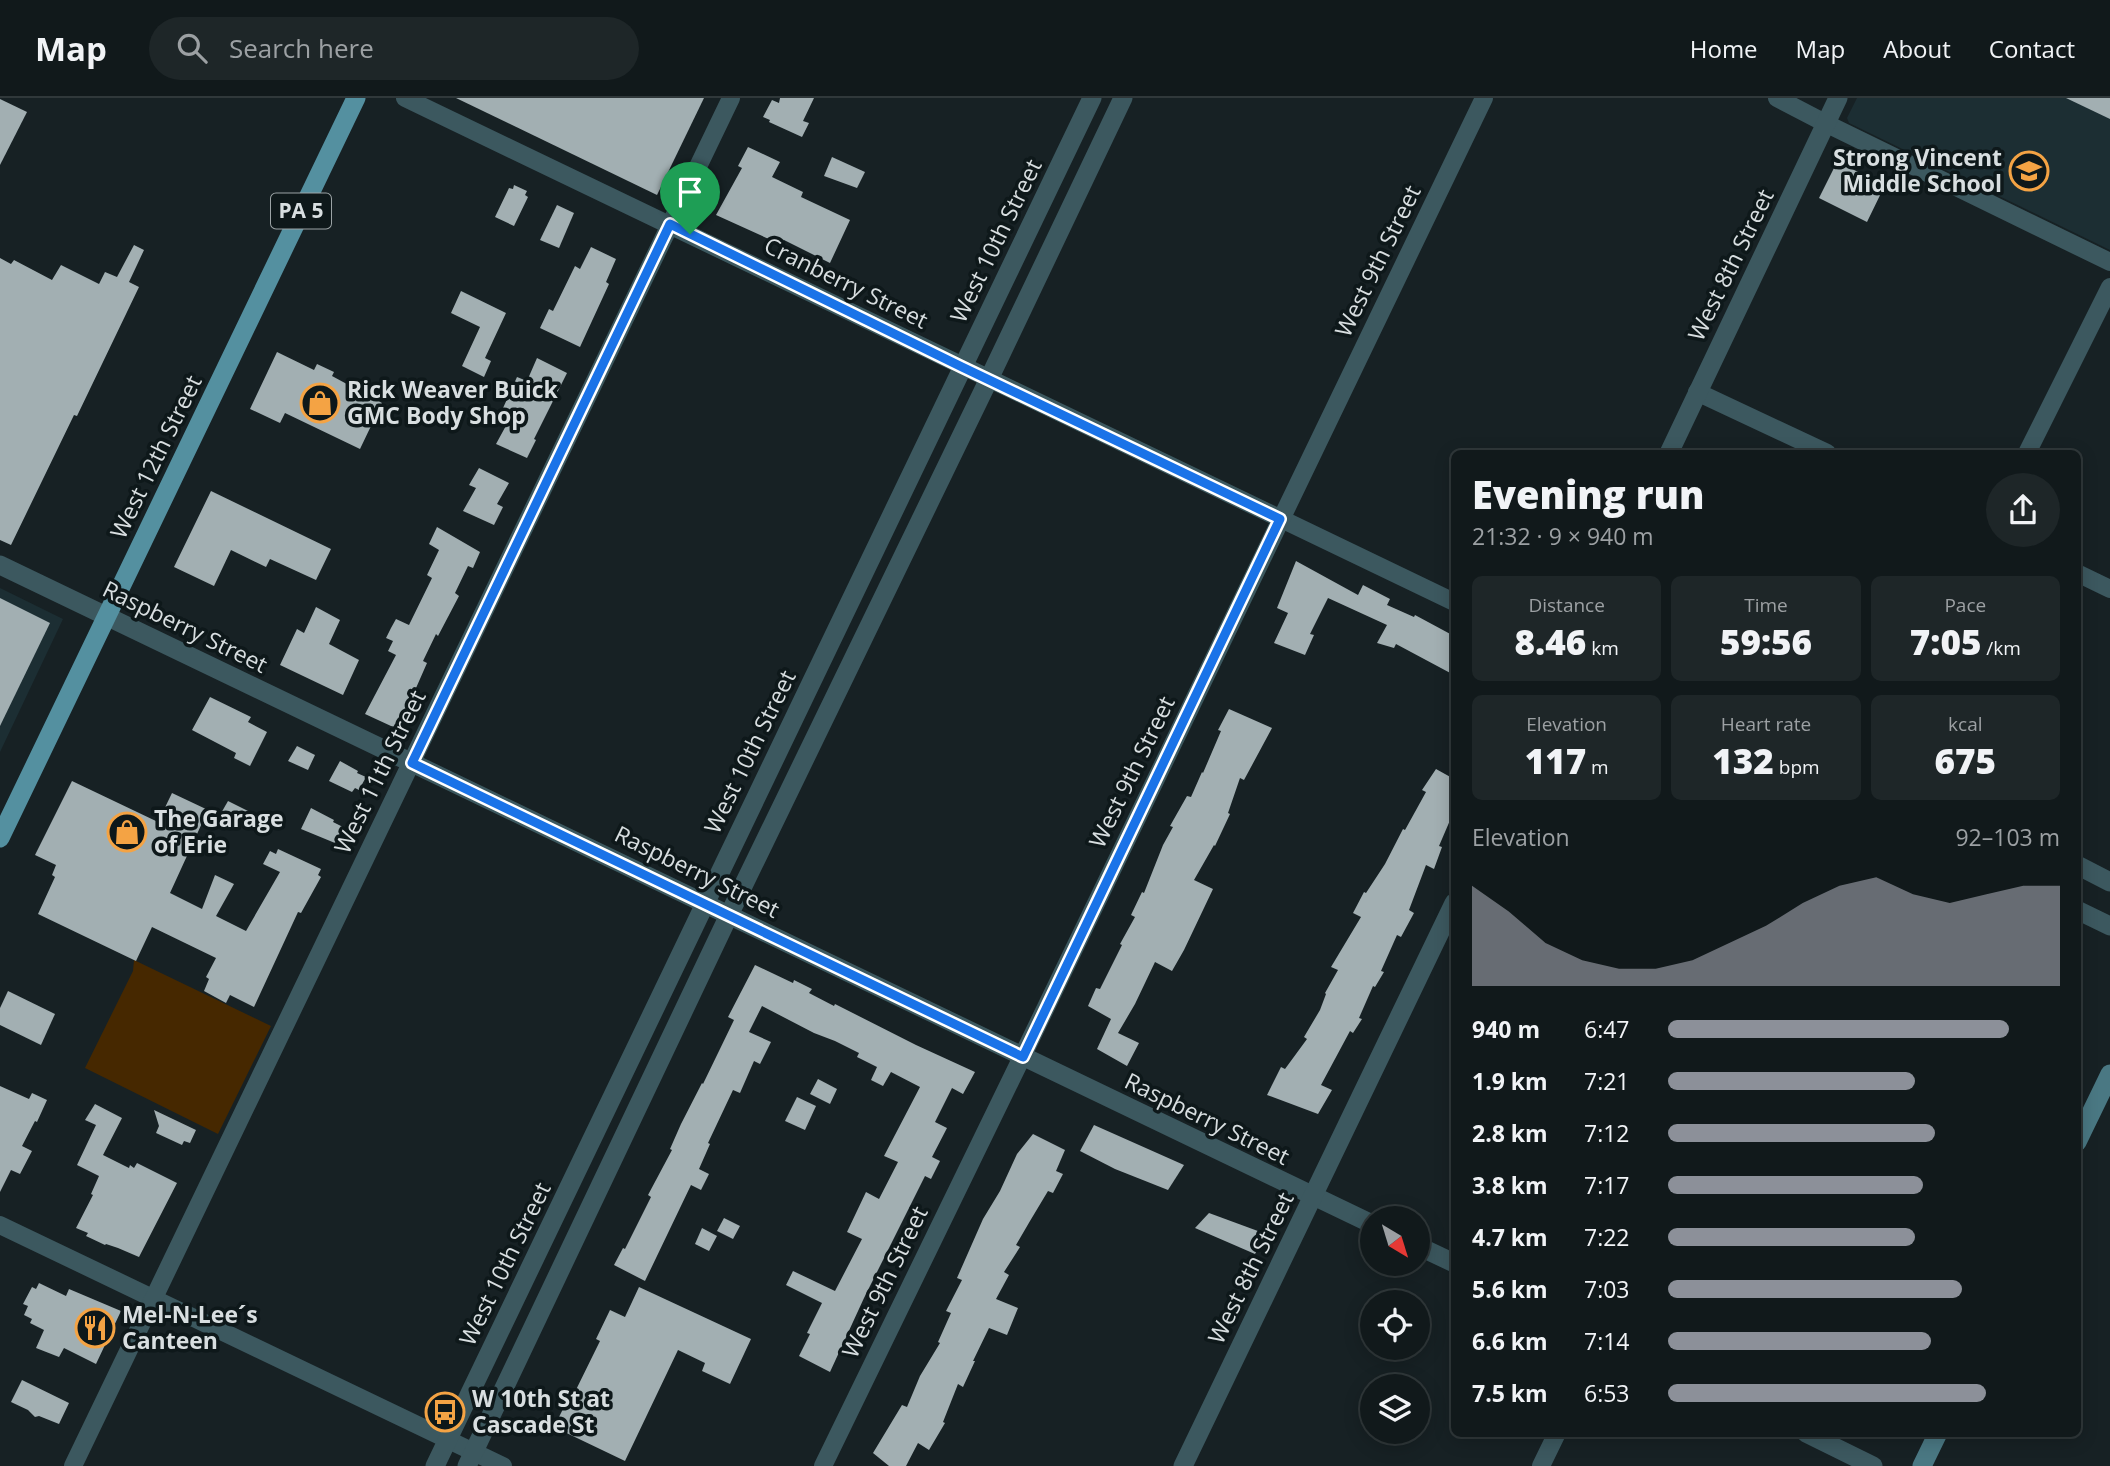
<!DOCTYPE html>
<html lang="en">
<head>
<meta charset="utf-8">
<style>
  :root { --surface:#11191b; --page:#1e2628; --text:#f1f3f6; --muted:#9ca0a3; --line:#30383a; --accent:#8c9099 }
  body { margin:0; font-family:"Open Sans",sans-serif; background:var(--page); color:var(--text); height:100vh; display:flex; flex-direction:column; font-size:26px; white-space:nowrap }
  * { box-sizing:border-box; margin:0 }
  p { font-size:23px; color:var(--muted) }
  .icon { flex:none; width:38px; height:38px; fill:none; stroke:currentColor; stroke-width:2; stroke-linecap:round; stroke-linejoin:round }
  .map { position:relative; flex:1; overflow:hidden }
  .side { position:absolute; left:1451px; top:352px; width:630px; height:987px; display:flex; flex-direction:column; background:var(--surface); border-radius:10px; box-shadow:0 4px 18px #0003,0 0 0 2px var(--line) }
  .side>* { flex:none }
  .needle { width:46px; rotate:142deg }
  .buttons { position:absolute; left:1360px; top:1108px; display:grid; gap:14px }
  .buttons a { display:grid; place-items:center; width:70px; height:70px; border-radius:50%; background:var(--surface); box-shadow:0 4px 18px #0003,0 0 0 2px var(--line); font-size:35px }
  .pin { position:absolute; display:grid; place-items:center; width:60px; height:60px; color:#fff; margin:-72px -30px; border-radius:50% 50% 50% 0; rotate:-45deg; box-shadow:0 0 7px #0007 }
  .pin .icon { rotate:45deg }
  .round { display:grid; place-items:center; flex:none; width:74px; height:74px; border-radius:37px; background:var(--page) }
  .headline { display:flex; align-items:center; justify-content:space-between; height:119px; padding:0 21px }
  h1 { font-size:38px; font-weight:800; line-height:52px }
  .stats { display:grid; grid-template-columns:repeat(3,1fr); gap:10px; height:119px; padding:7px 21px }
  .stats div { display:grid; align-content:center; border-radius:10px; background:var(--page); text-align:center }
  .stats b { font-size:35px; font-weight:800 }
  .stats small { font-size:19px; font-weight:400 }
  .stats p { font-size:19px }
  .chart { height:196px; padding:14px 21px }
  .chart p { display:flex; justify-content:space-between }
  .chart svg { width:100%; height:126px; margin-top:7px; fill:var(--accent); opacity:.7 }
  ul { padding:0 21px; list-style:none; font-size:23px }
  li { display:grid; grid-template-columns:112px 84px 1fr; align-items:center; height:52px }
  li i { height:18px; border-radius:9px; background:var(--accent) }
  header { display:flex; align-items:center; gap:42px; box-sizing:border-box; height:98px; padding:0 35px; background:var(--surface); border-bottom:2px solid var(--line) }
  header strong { font-size:33px }
  nav { display:flex; gap:38px; margin-inline-start:auto; font-size:24px }
  .search { width:490px; height:63px; background:var(--page); display:flex; align-items:center; gap:18px; box-sizing:border-box; padding:0 24px; border-radius:38px; color:var(--muted); font-size:26px }
  .map>svg:first-child { display:block }
</style>
</head>
<body>
<header>
<strong>Map</strong>
<div class="search"><svg class="icon" aria-label="search" viewBox="0 0 24 24"><circle cx="10" cy="10" r="6"/><path d="M15 15l6 6"/></svg>Search here</div>
<nav><a>Home</a><a>Map</a><a>About</a><a>Contact</a></nav>
</header>
<div class="map">
<svg width="2110" height="1368" viewBox="0 0 2110 1368">
  <rect width="100%" height="100%" fill="#172124"/>
  <g fill="#1c2e33">
    <polygon points="1857,0 2110,0 2110,152 1849,25 1847,20"/>
    <polygon points="0,490 63,521 0,654"/>
  </g>
  <polygon fill="#462800" points="134,862 271,928 218,1036 85,970 133,873"/>
  <g fill="#a2afb2">
    <polygon points="456,0 704,0 657,97"/>
    <polygon points="780,0 814,0 803,23 809,25 802,39 769,24 770,22 763,19 772,2 779,5"/>
    <polygon points="2066,0 2110,0 2110,21"/>
    <polygon points="0,1 27,14 0,67"/>
    <polygon points="748,49 780,64 772,79 803,94 801,99 850,122 830,165 784,142 782,147 716,117 742,70 738,68"/>
    <polygon points="832,59 865,74 857,90 824,78"/>
    <polygon points="1838,62 1852,67 1850,70 1885,87 1867,124 1819,100"/>
    <polygon points="514,87 527,93 525,97 528,99 514,128 495,119 509,90 513,91"/>
    <polygon points="557,107 574,115 559,150 540,142"/>
    <polygon points="134,147 144,152 129,184 139,189 77,318 74,317 11,447 0,442 0,160 11,166 14,162 52,182 61,167 99,186 105,174 117,179"/>
    <polygon points="591,149 616,161 606,184 609,186 580,249 540,230 549,211 553,213 575,168 580,171"/>
    <polygon points="461,193 506,215 485,260 491,263 484,279 462,268 480,229 451,215"/>
    <polygon points="277,254 314,272 317,266 334,274 332,278 382,305 360,351 285,315 280,325 250,311"/>
    <polygon points="537,260 567,275 534,341 536,342 527,360 496,346 508,324 499,319 517,279 527,283"/>
    <polygon points="479,370 509,385 497,406 503,409 494,427 463,413 476,390 469,387"/>
    <polygon points="211,393 331,451 316,482 270,461 266,469 231,452 214,488 174,469"/>
    <polygon points="437,429 480,454 473,470 468,468 455,495 459,498 438,538 436,536 423,563 427,565 409,606 396,629 391,628 365,616 396,557 388,553 393,543 386,540 391,530 396,521 409,527 432,480 427,477 439,452 429,446"/>
    <polygon points="1296,463 1358,497 1363,487 1390,501 1387,507 1414,519 1415,517 1454,538 1454,577 1396,546 1394,550 1377,545 1387,527 1328,500 1310,536 1314,537 1305,557 1274,545 1288,515 1277,510"/>
    <polygon points="0,500 50,525 0,628"/>
    <polygon points="316,509 340,522 329,546 359,562 343,597 280,567 297,531 304,535"/>
    <polygon points="210,599 251,619 248,624 267,634 250,668 234,660 236,655 192,632"/>
    <polygon points="1229,611 1272,630 1244,682 1240,680 1228,715 1230,716 1215,748 1214,747 1194,782 1213,791 1184,852 1172,873 1155,864 1135,906 1118,935 1139,945 1127,968 1097,951 1111,921 1088,908 1096,890 1100,891 1122,847 1120,846 1135,819 1131,817 1142,794 1144,795 1163,747 1173,729 1170,728 1187,698 1191,699 1202,674 1203,675 1221,633 1218,632"/>
    <polygon points="297,648 315,657 308,672 288,663"/>
    <polygon points="340,663 358,673 357,675 366,679 359,692 355,690 352,694 329,683"/>
    <polygon points="1436,671 1454,681 1454,713 1439,748 1442,749 1434,771 1426,767 1409,812 1414,815 1401,839 1397,837 1381,873 1384,874 1375,889 1373,888 1359,920 1362,921 1353,935 1350,933 1321,987 1332,992 1318,1016 1267,997 1281,969 1285,971 1307,941 1304,939 1320,912 1326,896 1325,895 1338,872 1331,869 1361,819 1353,815 1364,794 1366,795 1385,766 1403,731 1405,732 1426,694 1422,692"/>
    <polygon points="72,683 158,724 172,695 208,712 170,795 202,811 215,777 234,786 216,818 246,833 280,774 263,766 270,753 276,756 278,751 321,771 318,777 321,779 301,815 298,814 254,909 230,897 226,905 204,893 209,881 206,879 216,860 152,829 136,863 38,816 55,779 52,777 56,767 35,757"/>
    <polygon points="228,703 254,716 248,730 220,717"/>
    <polygon points="311,710 334,722 333,724 343,729 335,745 301,731"/>
    <polygon points="755,867 793,885 794,882 812,891 809,895 834,908 835,906 916,947 975,974 963,996 952,990 935,1024 947,1030 932,1059 940,1063 931,1081 925,1078 864,1200 830,1274 799,1258 810,1236 807,1235 822,1205 786,1187 793,1173 835,1193 862,1141 847,1134 866,1094 879,1101 898,1064 884,1058 920,989 891,974 883,988 871,982 877,969 857,959 859,955 835,943 814,935 762,908 749,934 771,944 760,966 754,963 740,995 733,992 708,1045 710,1046 699,1071 709,1076 701,1092 691,1087 645,1183 614,1167 623,1150 625,1151 651,1099 648,1097 672,1052 670,1051 681,1026 702,985 703,986 734,922 728,919"/>
    <polygon points="8,893 55,916 41,947 0,927 0,910"/>
    <polygon points="818,981 837,991 830,1006 810,996"/>
    <polygon points="0,988 29,1001 32,995 47,1002 37,1024 35,1023 22,1048 32,1053 20,1076 11,1072 0,1094"/>
    <polygon points="797,999 816,1008 805,1032 785,1023"/>
    <polygon points="95,1006 122,1020 103,1057 129,1070 130,1067 134,1070 137,1065 177,1085 139,1159 118,1150 106,1146 105,1147 86,1138 88,1135 76,1130 93,1097 91,1096 99,1078 77,1067 96,1027 85,1022"/>
    <polygon points="154,1012 196,1032 190,1045 184,1043 182,1047 156,1035 159,1028"/>
    <polygon points="1094,1027 1184,1067 1168,1092 1115,1071 1080,1053"/>
    <polygon points="1033,1036 1065,1052 1056,1073 1063,1076 1053,1095 1048,1093 1030,1123 1016,1147 1020,1149 1004,1174 1009,1177 996,1201 1018,1210 1007,1237 989,1230 973,1263 975,1263 963,1289 958,1286 943,1324 945,1325 929,1352 918,1345 906,1368 889,1368 873,1355 902,1307 907,1309 920,1278 940,1245 938,1244 951,1215 946,1213 962,1182 957,1180 983,1121 1000,1093 1017,1056"/>
    <polygon points="1209,1115 1266,1136 1255,1156 1195,1130"/>
    <polygon points="724,1120 740,1128 733,1141 717,1133"/>
    <polygon points="702,1130 717,1138 709,1153 695,1146"/>
    <polygon points="39,1185 66,1198 69,1191 121,1213 96,1266 64,1250 59,1259 36,1250 44,1232 30,1225 32,1221 24,1217 28,1208 23,1206 32,1189 36,1191"/>
    <polygon points="639,1189 751,1241 730,1286 702,1273 705,1265 678,1252 625,1363 554,1329 567,1303 570,1304 600,1243 596,1241 610,1212 625,1219"/>
    <polygon points="22,1282 69,1305 59,1326 39,1318 35,1319 28,1312 11,1304"/>
  </g>
  <g fill="none" stroke-linecap="round" stroke-linejoin="round">
    <g stroke="#3c585f" stroke-width="18">
      <polyline points="405,0 1454,504"/>
      <polyline points="1777,0 1825,25 2110,164"/>
      <polyline points="1697,294 1827,355"/>
      <polyline points="2027,355 2110,189"/>
      <polyline points="2077,475 2110,491"/>
      <polyline points="0,1127 503,1368"/>
      <polyline points="73,1368 731,0"/>
      <polyline points="823,1368 1022,959 1484,0"/>
      <polyline points="1541,1368 1557,1335"/>
    </g>
    <g stroke="#3c585f" stroke-width="19">
      <polyline points="1669,355 1838,0"/>
      <polyline points="0,467 1372,1126"/>
      <polyline points="2077,767 2110,784"/>
      <polyline points="2077,812 2110,828"/>
      <polyline points="1418,1148 1454,1165"/>
      <polyline points="1806,1335 1873,1368"/>
      <polyline points="435,1368 1092,0"/>
      <polyline points="467,1368 729,817 989,281 1123,0"/>
      <polyline points="1183,1368 1454,805"/>
    </g>
    <g stroke="#4a7883" stroke-width="19">
      <polyline points="2077,1044 2110,976"/>
      <polyline points="1922,1368 1938,1335"/>
    </g>
    <polyline stroke="#5490a0" stroke-width="19" points="0,740 356,0"/>
  </g>
  <g fill="none" stroke-linecap="round" stroke-linejoin="round">
    <defs>
      <polygon id="route" points="670,126 962,269 1280,421 1023,959 412,665"/>
    </defs>
    <use href="#route" stroke="#fff" stroke-width="14"/>
    <use href="#route" stroke="#1a73e8" stroke-width="9"/>
  </g>
  <defs>
    <symbol id="school-ring" viewBox="-11 -11 22 22"><circle r="9.5" fill="#0e181a" stroke="#f4a344" stroke-width="1.5"/><path d="M0-5L7-2L0 1L-7-2ZM-4 1L0 2.5L4 1V4Q0 6-4 4Z" fill="#f4a344"/></symbol>
    <symbol id="shop-ring" viewBox="-11 -11 22 22"><circle r="9.5" fill="#0e181a" stroke="#f4a344" stroke-width="1.5"/><path d="M-5-2.5h2.3a2.7 3.5 0 0 1 5.4 0H5L5.5 6h-11ZM-1.5-2.5h3a1.5 2.3 0 0 0-3 0Z" fill="#f4a344"/></symbol>
    <symbol id="restaurant-ring" viewBox="-11 -11 22 22"><circle r="9.5" fill="#0e181a" stroke="#f4a344" stroke-width="1.5"/><path d="M-5-6h1v4h1v-4h1v4h1v-4h1v5L-1.5 .5V6h-2V.5L-5-1ZM5-6V6H3V1.5H1.5Q1.5-4 5-6Z" fill="#f4a344"/></symbol>
    <symbol id="bus-ring" viewBox="-11 -11 22 22"><circle r="9.5" fill="#0e181a" stroke="#f4a344" stroke-width="1.5"/><path d="M-5-6H5V4H4V6H2V4H-2V6H-4V4H-5ZM-3.5-4V0h7V-4ZM-3.5 1.2v1.5H-2V1.2ZM2 1.2v1.5H3.5V1.2Z" fill="#f4a344"/></symbol>
  </defs>
  <g fill-rule="evenodd">
    <use href="#school-ring" x="2007" y="51" width="44" height="44"/>
    <use href="#shop-ring" x="298" y="283" width="44" height="44"/>
    <use href="#shop-ring" x="105" y="712" width="44" height="44"/>
    <use href="#restaurant-ring" x="73" y="1208" width="44" height="44"/>
    <use href="#bus-ring" x="423" y="1292" width="44" height="44"/>
  </g>
  <g text-anchor="middle" stroke-width="7" stroke-linejoin="round" paint-order="stroke">
    <rect fill="#0e181a" stroke="#9ba3a5" stroke-width="2" x="271" y="95.5" width="60" height="35" rx="5"/>
    <g font-size="21" font-weight="bold" fill="#d8dee0">
      <text x="301" y="120">PA 5</text>
    </g>
    <g font-size="23" font-weight="bold" fill="#d8dee0" stroke="#0e181a" text-anchor="start">
      <text x="2002" y="68" text-anchor="end">Strong Vincent<tspan x="2002" dy="26">Middle School</tspan></text>
      <text x="347" y="300">Rick Weaver Buick<tspan x="347" dy="26">GMC Body Shop</tspan></text>
      <text x="154" y="729">The Garage<tspan x="154" dy="26">of Erie</tspan></text>
      <text x="122" y="1225">Mel-N-Lee´s<tspan x="122" dy="26">Canteen</tspan></text>
      <text x="472" y="1309">W 10th St at<tspan x="472" dy="26">Cascade St</tspan></text>
    </g>
    <g font-size="23" fill="#d8dee0" stroke="#0e181a">
      <text transform="translate(996 143) rotate(-64)" y="8">West 10th Street</text>
      <text transform="translate(1378 163) rotate(-64)" y="8">West 9th Street</text>
      <text transform="translate(1731 167) rotate(-64)" y="8">West 8th Street</text>
      <text transform="translate(846 185) rotate(26)" y="8">Cranberry Street</text>
      <text transform="translate(156 359) rotate(-64)" y="8">West 12th Street</text>
      <text transform="translate(185 529) rotate(26)" y="8">Raspberry Street</text>
      <text transform="translate(750 654) rotate(-64)" y="8">West 10th Street</text>
      <text transform="translate(380 674) rotate(-64)" y="8">West 11th Street</text>
      <text transform="translate(1132 674) rotate(-64)" y="8">West 9th Street</text>
      <text transform="translate(697 774) rotate(26)" y="8">Raspberry Street</text>
      <text transform="translate(1207 1021) rotate(26)" y="8">Raspberry Street</text>
      <text transform="translate(505 1166) rotate(-64)" y="8">West 10th Street</text>
      <text transform="translate(1251 1170) rotate(-64)" y="8">West 8th Street</text>
      <text transform="translate(885 1184) rotate(-64)" y="8">West 9th Street</text>
    </g>
  </g>
</svg>
<div class="buttons">
<a><svg class="needle" viewBox="-14 -14 28 28"><path d="M0-13l5 13h-10z" fill="#e53935"/><path d="M0 13l5-13h-10z" fill="#9ca0a3"/></svg></a>
<a><svg class="icon" aria-label="locate" viewBox="0 0 24 24"><circle cx="12" cy="12" r="6"/><path d="M12 2v4M12 18v4M2 12h4M18 12h4"/></svg></a>
<a><svg class="icon" aria-label="layers" viewBox="0 0 24 24"><path d="M12 4l9 5-9 5-9-5zM3 14l9 5 9-5"/></svg></a>
</div>
<div class="pin" style="left:690px;top:136px;background:#1e9e55"><svg class="icon" aria-label="arrive" viewBox="0 0 24 24"><path d="M6 21V4h12l-3 4 3 4H6"/></svg></div>
<section class="side">
<div class="headline"><div><h1>Evening run</h1><p>21:32 · 9 × 940 m</p></div><a class="round"><svg class="icon" aria-label="share" viewBox="0 0 24 24"><path d="M12 15V3M7 8l5-5 5 5M5 13v7h14v-7"/></svg></a></div>
<div class="stats">
<div><p>Distance</p><b>8.46<small> km</small></b></div>
<div><p>Time</p><b>59:56</b></div>
<div><p>Pace</p><b>7:05<small> /km</small></b></div>
</div>
<div class="stats">
<div><p>Elevation</p><b>117<small> m</small></b></div>
<div><p>Heart rate</p><b>132<small> bpm</small></b></div>
<div><p>kcal</p><b>675</b></div>
</div>
<div class="chart"><p><span>Elevation</span>92–103 m</p>
<svg viewBox="0 0 160 44" preserveAspectRatio="none"><path d="M0 44V9L10 18L20 29L30 35L40 38L50 38L60 35L70 29L80 23L90 15L100 9L110 6L120 12L130 15L140 12L150 9L160 9V44z"/></svg>
</div>
<ul>
<li><b>940 m</b>6:47<i style="width:87%"></i></li>
<li><b>1.9 km</b>7:21<i style="width:63%"></i></li>
<li><b>2.8 km</b>7:12<i style="width:68%"></i></li>
<li><b>3.8 km</b>7:17<i style="width:65%"></i></li>
<li><b>4.7 km</b>7:22<i style="width:63%"></i></li>
<li><b>5.6 km</b>7:03<i style="width:75%"></i></li>
<li><b>6.6 km</b>7:14<i style="width:67%"></i></li>
<li><b>7.5 km</b>6:53<i style="width:81%"></i></li>
</ul>
</section>
</div>
</body>
</html>
